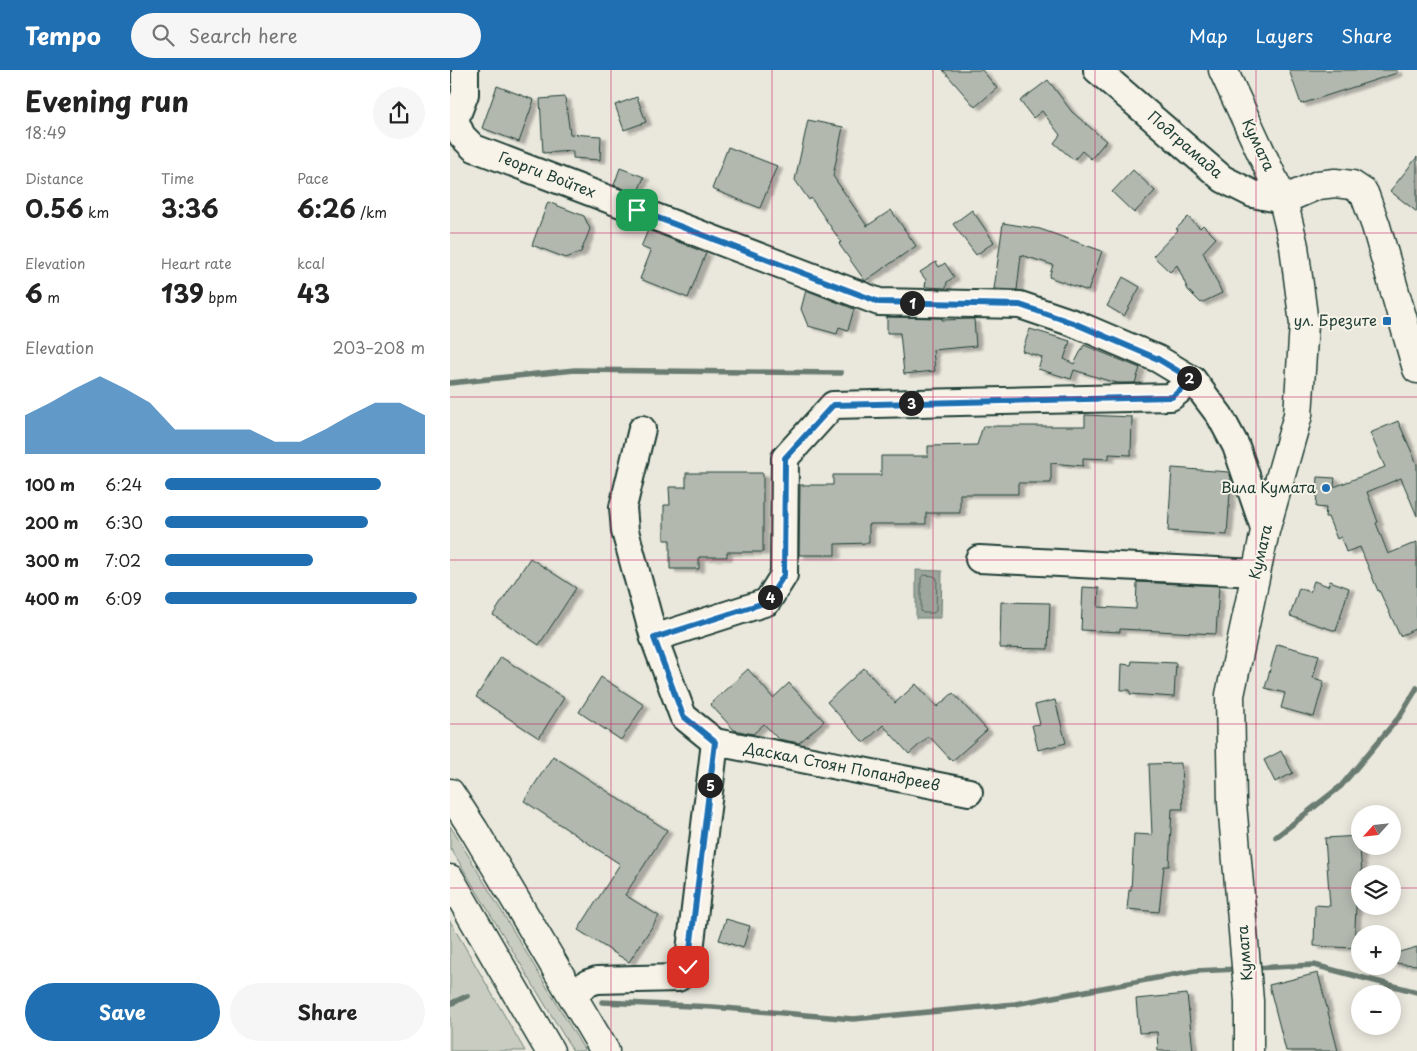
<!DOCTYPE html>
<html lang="en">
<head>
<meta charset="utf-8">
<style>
  :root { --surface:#fff; --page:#f6f6f6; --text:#222; --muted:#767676; --accent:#1f6fb2 }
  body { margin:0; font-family:"Playpen Sans",sans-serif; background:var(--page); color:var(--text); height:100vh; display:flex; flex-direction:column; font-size:19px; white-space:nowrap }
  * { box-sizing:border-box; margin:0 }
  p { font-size:16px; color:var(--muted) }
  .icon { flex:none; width:28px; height:28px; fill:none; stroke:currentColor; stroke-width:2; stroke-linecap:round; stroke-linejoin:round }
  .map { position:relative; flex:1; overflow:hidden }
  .panel { display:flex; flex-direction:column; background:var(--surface); width:450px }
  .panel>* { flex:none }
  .needle { width:32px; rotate:243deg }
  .tools { position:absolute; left:901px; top:735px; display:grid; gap:10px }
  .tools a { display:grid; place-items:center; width:50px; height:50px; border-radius:50%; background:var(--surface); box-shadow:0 2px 12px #0003; font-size:25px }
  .pin { position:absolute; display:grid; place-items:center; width:42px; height:42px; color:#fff; margin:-21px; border-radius:10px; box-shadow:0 2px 8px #0006 }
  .km { position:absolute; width:25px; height:25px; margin:-12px; border-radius:50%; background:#222; color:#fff; font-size:14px; line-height:25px; text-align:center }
  .round { display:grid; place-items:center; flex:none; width:52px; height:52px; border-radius:26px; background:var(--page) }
  .overview { display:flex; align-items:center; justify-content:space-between; height:85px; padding:0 25px }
  h1 { font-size:28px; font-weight:700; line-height:38px }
  .figures { display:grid; grid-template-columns:repeat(3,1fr); gap:8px; height:85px; padding:5px 25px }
  .figures div { display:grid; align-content:center }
  .figures b { font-size:25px; font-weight:700 }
  .figures small { font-size:14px; font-weight:400 }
  .figures p { font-size:14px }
  .chart { height:140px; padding:10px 25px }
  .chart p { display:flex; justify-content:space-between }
  .chart svg { width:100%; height:90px; margin-top:5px; fill:var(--accent); opacity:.7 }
  .primary-button { display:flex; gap:10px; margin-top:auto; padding:10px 25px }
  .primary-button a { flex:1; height:58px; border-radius:30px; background:var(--accent); color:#fff; font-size:20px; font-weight:700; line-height:58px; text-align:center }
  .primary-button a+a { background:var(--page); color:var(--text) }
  ul { padding:0 25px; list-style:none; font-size:16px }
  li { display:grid; grid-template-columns:80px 60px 1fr; align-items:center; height:38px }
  li i { height:12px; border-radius:6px; background:var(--accent) }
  header { display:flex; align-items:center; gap:30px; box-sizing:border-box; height:70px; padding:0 25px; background:var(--accent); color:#fff }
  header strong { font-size:24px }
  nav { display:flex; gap:28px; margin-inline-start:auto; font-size:18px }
  .search { width:350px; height:45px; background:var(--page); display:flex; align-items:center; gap:12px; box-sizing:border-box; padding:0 18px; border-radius:28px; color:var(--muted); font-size:19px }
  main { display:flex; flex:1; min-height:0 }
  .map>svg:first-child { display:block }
</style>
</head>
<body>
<header>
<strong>Tempo</strong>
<div class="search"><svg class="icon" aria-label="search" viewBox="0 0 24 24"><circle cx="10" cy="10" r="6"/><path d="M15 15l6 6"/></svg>Search here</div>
<nav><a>Map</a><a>Layers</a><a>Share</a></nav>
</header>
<main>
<section class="panel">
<div class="overview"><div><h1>Evening run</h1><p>18:49</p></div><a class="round"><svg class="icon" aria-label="share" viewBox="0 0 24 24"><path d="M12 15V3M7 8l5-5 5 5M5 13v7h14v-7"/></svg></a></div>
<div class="figures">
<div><p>Distance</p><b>0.56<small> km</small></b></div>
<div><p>Time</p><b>3:36</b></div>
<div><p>Pace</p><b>6:26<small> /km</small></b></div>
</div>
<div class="figures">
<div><p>Elevation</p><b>6<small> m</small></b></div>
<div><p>Heart rate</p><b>139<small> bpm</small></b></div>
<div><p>kcal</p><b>43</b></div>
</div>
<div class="chart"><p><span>Elevation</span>203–208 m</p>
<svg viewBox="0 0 160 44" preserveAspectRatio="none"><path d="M0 44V25L10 19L20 12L30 6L40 12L50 19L60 32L70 32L80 32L90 32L100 38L110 38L120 32L130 25L140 19L150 19L160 25V44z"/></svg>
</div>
<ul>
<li><b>100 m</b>6:24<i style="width:83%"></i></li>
<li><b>200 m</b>6:30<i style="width:78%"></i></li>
<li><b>300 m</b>7:02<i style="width:57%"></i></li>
<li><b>400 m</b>6:09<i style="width:97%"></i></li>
</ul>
<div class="primary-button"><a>Save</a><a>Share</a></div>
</section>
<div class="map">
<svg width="967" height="981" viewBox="0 0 967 981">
  <defs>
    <filter id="shadow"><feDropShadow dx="5.5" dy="3" stdDeviation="1" flood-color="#0004"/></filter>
  </defs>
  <rect width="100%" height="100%" fill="#eae8dd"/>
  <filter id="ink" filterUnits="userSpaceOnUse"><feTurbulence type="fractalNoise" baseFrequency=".02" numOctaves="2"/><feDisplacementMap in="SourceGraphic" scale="10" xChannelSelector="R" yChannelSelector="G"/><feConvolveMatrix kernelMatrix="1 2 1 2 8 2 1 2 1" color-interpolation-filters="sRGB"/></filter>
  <g filter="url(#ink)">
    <g fill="#c8ccc1" stroke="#74847a">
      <polygon points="0,756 18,785 135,981 123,981 0,777"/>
      <polygon points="0,851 75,981 0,981"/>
    </g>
    <polygon fill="#9ca69c" stroke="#6a7c72" points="466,500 492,501 491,548 466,548"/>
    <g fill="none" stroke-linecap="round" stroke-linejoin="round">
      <polygon stroke="#51675e" stroke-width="1" points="474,505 484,506 487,508 486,540 484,543 473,543 471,541 471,508"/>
      <g stroke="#6a7c72" stroke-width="5.5">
        <polyline points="0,313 125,300 391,303"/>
        <polyline points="826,767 891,716 950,646 967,618"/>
        <polyline points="803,898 864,895 967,922"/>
        <polyline points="152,932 263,937 403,949 565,934 745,901 789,899"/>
        <polyline points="0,934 17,926"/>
      </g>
    </g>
    <g fill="#b2b8ae" stroke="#1f3d34" filter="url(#shadow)">
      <polygon points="493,0 532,0 547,18 525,37"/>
      <polygon points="839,0 947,0 947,3 851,34"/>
      <polygon points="598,10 622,42 656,71 641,89 632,81 624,90 604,73 610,65 592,41 583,48 570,31"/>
      <polygon points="47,16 84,30 69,72 32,58"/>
      <polygon points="115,27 120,64 151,66 150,90 123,88 123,81 93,83 90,29"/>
      <polygon points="187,27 196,52 174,60 165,35"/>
      <polygon points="358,50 393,57 383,106 417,156 441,140 466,176 415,211 389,174 391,172 361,128 359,130 345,110"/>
      <polygon points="278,77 327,96 310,138 262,119"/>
      <polygon points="967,87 967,142 940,121"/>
      <polygon points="170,98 194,107 187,124 164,115"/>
      <polygon points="683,100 705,121 684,143 662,122"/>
      <polygon points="98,132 134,146 140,159 131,182 116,188 82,175"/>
      <polygon points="522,140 544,172 526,185 503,154"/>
      <polygon points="738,147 750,158 753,155 766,168 753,182 772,223 751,233 738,220 727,195 720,202 703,186 728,160 726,159"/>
      <polygon points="553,153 590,159 652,181 638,221 599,207 603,195 571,185 567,220 544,219"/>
      <polygon points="198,160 256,183 238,228 190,209 201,181 191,177"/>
      <polygon points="486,192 489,197 495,193 504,207 497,212 496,218 475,217 476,210 470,202"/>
      <polygon points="673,207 690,217 674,246 657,236"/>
      <polygon points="356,220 404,239 398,260 389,257 387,264 358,256 351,239"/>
      <polygon points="437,247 492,248 492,250 524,249 526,276 483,280 485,301 454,304 450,263 437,263"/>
      <polygon points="580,259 620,271 614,289 624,294 634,275 690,298 685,313 668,313 659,311 624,300 621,309 588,299 592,287 572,281"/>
      <polygon points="635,345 682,347 681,385 659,384 659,389 633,388 633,396 601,393 601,413 568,413 568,424 510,424 510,443 476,443 476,454 419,454 419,473 385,474 385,485 349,485 350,415 383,415 383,405 431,405 431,386 478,386 478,376 527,375 533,356 635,356"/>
      <polygon points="948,351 967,394 967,446 951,408 917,422 928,452 926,453 938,484 967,472 967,558 950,566 929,520 928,521 910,477 896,482 891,467 887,469 878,447 875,447 876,438 866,437 868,407 885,408 884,417 935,397 920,363"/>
      <polygon points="722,398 779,402 781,408 777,465 718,461"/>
      <polygon points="236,403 313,403 313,482 277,482 277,487 249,487 249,499 220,499 220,470 214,470 214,435 220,435 219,417 236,417"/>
      <polygon points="80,488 126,518 89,575 43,545"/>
      <polygon points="864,511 878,516 880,511 899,518 886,561 840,546 849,518 860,522"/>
      <polygon points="687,512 769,516 766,564 670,559 670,562 631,560 633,517 649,518 648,537 686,539"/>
      <polygon points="551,532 600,533 598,579 550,578"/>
      <polygon points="827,574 869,585 863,608 874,611 864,647 831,638 835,623 815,618"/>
      <polygon points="51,587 114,628 89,668 26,627"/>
      <polygon points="682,591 726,593 724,627 680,624 680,620 671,620 672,594 681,595"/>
      <polygon points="414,598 445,633 466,614 487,637 503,623 537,660 502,691 479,666 459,684 433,655 414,673 377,632"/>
      <polygon points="298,599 323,628 339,613 374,651 349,673 328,669 314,654 303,664 284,660 260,634"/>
      <polygon points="151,607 194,635 171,670 129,642"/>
      <polygon points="605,630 616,673 588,680 582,655 590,654 585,635"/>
      <polygon points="831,681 843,703 825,712 814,690"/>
      <polygon points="103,686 217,760 175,825 209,846 179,892 128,860 170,794 74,731"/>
      <polygon points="731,693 733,739 722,739 719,796 714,796 709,842 677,839 679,820 681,820 684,764 702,765 699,694"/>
      <polygon points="909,766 912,804 910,804 910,816 907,817 904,878 864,876 865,835 880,836 875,768"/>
      <polygon points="276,849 300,856 293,878 269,870"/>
      <polygon points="967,877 967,895 942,893 942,884"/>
      <polygon points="868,903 888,981 836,981 819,915"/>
      <polygon points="737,924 743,981 708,981 707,962 689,963 686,929"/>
    </g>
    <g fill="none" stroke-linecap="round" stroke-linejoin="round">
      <defs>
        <g id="minor">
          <polyline points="15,0 15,24 5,50 12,66 24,78 429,232 570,235 626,254 708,289 743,310 770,346 786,376 815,461"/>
          <polyline points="647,0 773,109 803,124 833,130"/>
          <polyline points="192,359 173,437 175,461 204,568 233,646 265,672 519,722"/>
          <polyline points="529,489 806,503"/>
          <polyline points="204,568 317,532 334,505 335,388 383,335 721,327 743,310"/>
          <polyline points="121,924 138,913 147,910 228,908 238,897 265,672"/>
        </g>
        <g id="major">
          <polyline points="773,0 833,130 844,176 854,254 848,345 815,461 780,625 782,733 799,931 799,981"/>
          <polyline points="833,130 868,115 885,113 902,115 914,123 926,156 967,299"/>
          <polyline points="0,723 24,760 155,981"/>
          <polyline points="0,809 100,981"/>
        </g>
      </defs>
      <use href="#minor" stroke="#1f3d34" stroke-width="30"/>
      <use href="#major" stroke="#1f3d34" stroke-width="31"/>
      <use href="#minor" stroke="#f7f3e8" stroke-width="26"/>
      <use href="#major" stroke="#f7f3e8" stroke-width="28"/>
    </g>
  </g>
  <g fill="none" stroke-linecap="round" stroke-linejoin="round" filter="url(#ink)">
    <defs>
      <polyline id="route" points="187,140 429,232 570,235 626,254 708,289 743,310 722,327 383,335 335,388 334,505 317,532 204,568 233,646 265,672 238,897"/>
    </defs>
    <use href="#route" stroke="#fff" stroke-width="10"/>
    <use href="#route" stroke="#1f6fb2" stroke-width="6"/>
  </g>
  <path fill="none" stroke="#c2185b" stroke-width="1" stroke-opacity="0.55" d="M161,0V981M322,0V981M483,0V981M645,0V981M806,0V981M0,163H967M0,327H967M0,490H967M0,654H967M0,818H910M942,818H967"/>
  <g fill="#1f6fb2" stroke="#f7f3e8" stroke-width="2">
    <rect x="932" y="246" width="10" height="10" rx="2.5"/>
    <circle cx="876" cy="418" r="5"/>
  </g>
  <g text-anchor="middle" stroke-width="4" stroke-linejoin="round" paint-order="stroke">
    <g font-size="15" fill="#1f3d34" stroke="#f7f3e8">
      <text transform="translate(735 75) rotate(41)" y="5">Подграмада</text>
      <text transform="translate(808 75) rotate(65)" y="5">Кумата</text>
      <text transform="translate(97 105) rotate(21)" y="5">Георги Войтех</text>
      <text transform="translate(811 482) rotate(-77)" y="5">Кумата</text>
      <text transform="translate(392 697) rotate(11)" y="5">Даскал Стоян Попандреев</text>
      <text transform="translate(795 883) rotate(-95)" y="5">Кумата</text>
    </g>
    <g font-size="15" fill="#1f3d34" stroke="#f7f3e8" text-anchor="end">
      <text x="927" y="256">ул. Брезите</text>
      <text x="866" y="423">Вила Кумата</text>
    </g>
  </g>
</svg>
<div class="tools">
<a><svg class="needle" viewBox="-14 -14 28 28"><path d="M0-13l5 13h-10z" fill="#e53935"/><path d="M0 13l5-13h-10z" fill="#767676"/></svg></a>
<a><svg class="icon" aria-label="layers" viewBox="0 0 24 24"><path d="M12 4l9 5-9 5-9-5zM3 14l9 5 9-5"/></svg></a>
<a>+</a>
<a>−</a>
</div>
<div class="pin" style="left:187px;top:140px;background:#1e9e55"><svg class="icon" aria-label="arrive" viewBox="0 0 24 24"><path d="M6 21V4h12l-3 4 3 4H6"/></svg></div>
<div class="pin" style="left:238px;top:897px;background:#d93025"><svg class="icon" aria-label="check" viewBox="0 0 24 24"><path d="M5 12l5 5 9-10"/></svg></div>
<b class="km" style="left:462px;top:233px">1</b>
<b class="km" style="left:739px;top:308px">2</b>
<b class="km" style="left:461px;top:333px">3</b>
<b class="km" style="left:320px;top:527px">4</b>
<b class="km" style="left:260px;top:715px">5</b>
</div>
</main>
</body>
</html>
